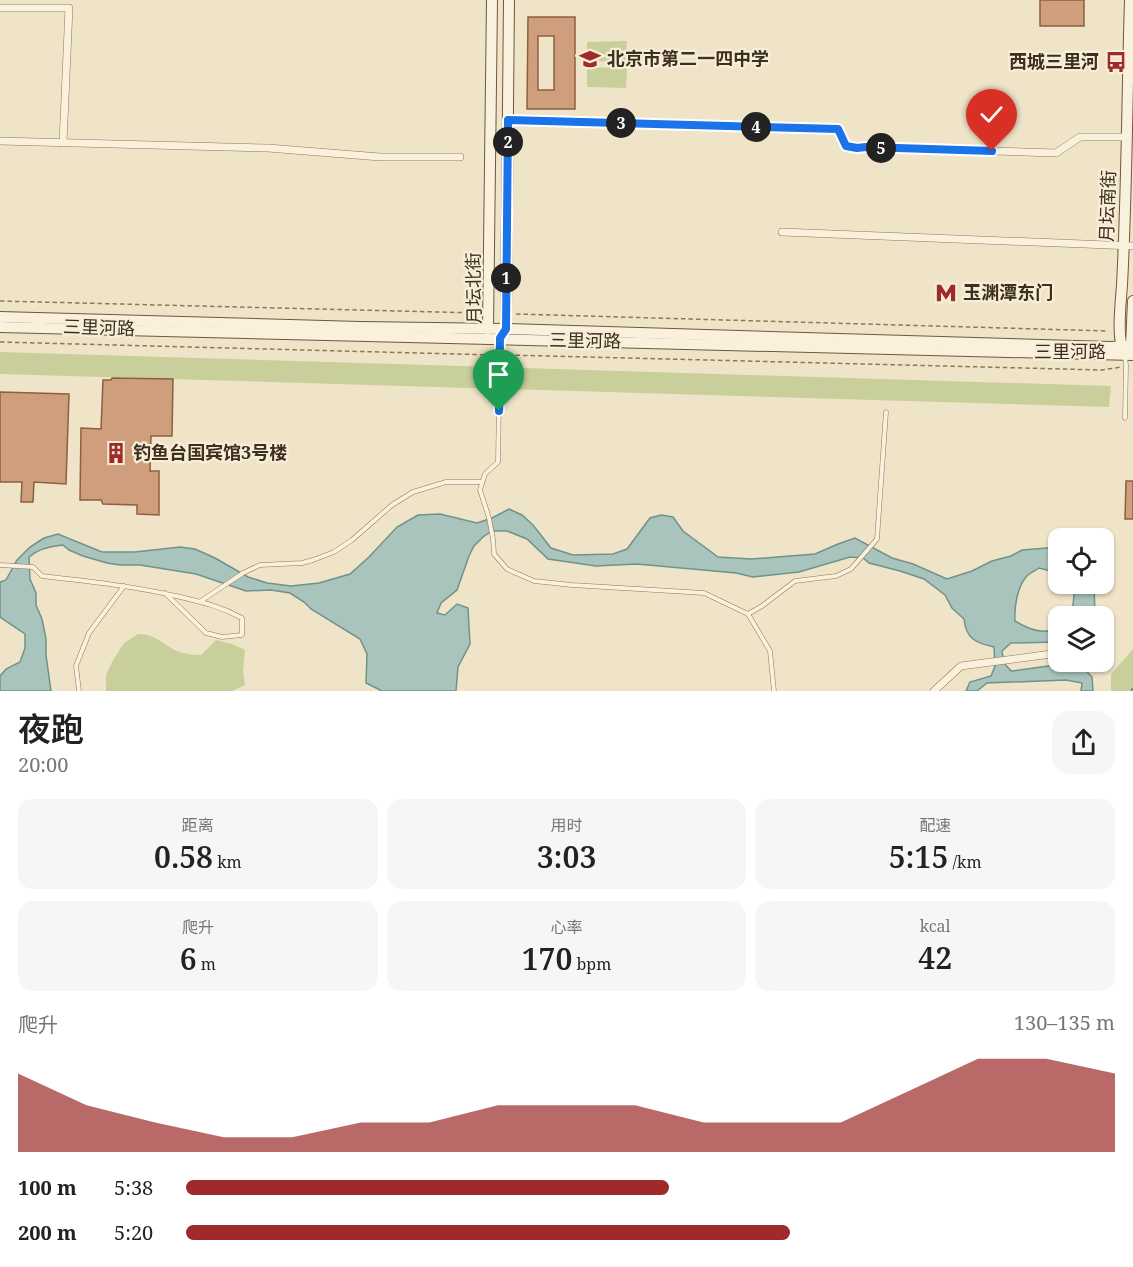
<!DOCTYPE html>
<html lang="zh">
<head>
<meta charset="utf-8">
<style>
  :root { --surface:#fff; --page:#f6f6f6; --text:#222; --muted:#767676; --accent:#9e2a2b }
  body { margin:0; font-family:"Noto Serif","Noto Sans SC",serif; background:var(--page); color:var(--text); height:100vh; display:flex; flex-direction:column; font-size:22px; white-space:nowrap }
  * { box-sizing:border-box; margin:0 }
  p { font-size:20px; color:var(--muted) }
  .icon { flex:none; width:33px; height:33px; fill:none; stroke:currentColor; stroke-width:2; stroke-linecap:round; stroke-linejoin:round }
  .map { position:relative; height:691px; overflow:hidden }
  .drawer { display:flex; flex-direction:column; background:var(--surface); flex:1 }
  .drawer>* { flex:none }
  .fabs { position:absolute; left:1048px; top:528px; display:grid; gap:12px }
  .fabs a { display:grid; place-items:center; width:66px; height:66px; border-radius:12px; background:var(--surface); box-shadow:0 2px 4px #0004; font-size:30px }
  .pin { position:absolute; display:grid; place-items:center; width:51px; height:51px; color:#fff; margin:-62px -26px; border-radius:50% 50% 50% 0; rotate:-45deg; box-shadow:0 0 6px #0007 }
  .pin .icon { rotate:45deg }
  .km { position:absolute; width:30px; height:30px; margin:-15px; border-radius:50%; background:#222; color:#fff; font-size:16px; line-height:30px; text-align:center }
  .round { display:grid; place-items:center; flex:none; width:63px; height:63px; border-radius:18px; background:var(--page) }
  .headline { display:flex; align-items:center; justify-content:space-between; height:102px; padding:0 18px }
  h1 { font-size:33px; font-weight:600; line-height:45px }
  .figures { display:grid; grid-template-columns:repeat(3,1fr); gap:9px; height:102px; padding:6px 18px }
  .figures div { display:grid; align-content:center; border-radius:15px; background:var(--page); text-align:center }
  .figures b { font-size:30px; font-weight:600 }
  .figures small { font-size:16px; font-weight:400 }
  .figures p { font-size:16px }
  .chart { height:168px; padding:12px 18px }
  .chart p { display:flex; justify-content:space-between }
  .chart svg { width:100%; height:108px; margin-top:6px; fill:var(--accent); opacity:.7 }
  ul { padding:0 18px; list-style:none; font-size:20px }
  li { display:grid; grid-template-columns:96px 72px 1fr; align-items:center; height:45px }
  li i { height:15px; border-radius:8px; background:var(--accent) }
  .map>svg:first-child { display:block }
</style>
</head>
<body>
<div class="map">
<svg width="1133" height="691" viewBox="0 0 1133 691">
  <rect width="100%" height="100%" fill="#f0e4c8"/>
  <g fill="#c9cf9b">
    <polygon points="627,41 626,62 587,61 587,42"/>
    <polygon points="627,67 626,88 587,87 587,68"/>
    <polygon points="0,352 1111,386 1109,407 0,374"/>
    <path d="M138,634C156,634 162,644 177,651C185,654 192,655 201,655L216,640L232,644L245,650L243,672L245,685L232,691H106V675L112,662L124,643Z"/>
    <polygon points="1133,649 1133,691 1111,691 1111,674"/>
  </g>
  <g fill="#a9c4bc" stroke="#6f938a" stroke-width="1.5">
    <path d="M509,509L522,515L533,525L551,548L573,555L613,554L627,549L650,518L661,515L673,517L683,531L718,557L751,559L815,554L838,544L855,538L892,558L913,564L947,579L972,571L992,561L1011,556L1022,550L1059,547V573L1039,568C1035,571 1029,573 1026,577C1017,588 1014,608 1015,621C1028,629 1045,636 1059,627V642L1011,643L1002,651L1004,663L1011,671C1029,670 1068,660 1082,667C1086,669 1089,675 1092,677L1093,691H1081L1082,683L1066,680L987,683L977,691H966L970,682L991,676L995,666L994,647C976,643 966,639 964,619L952,608L945,595L924,579L900,571L869,563L863,558L850,557L799,572L753,577L736,573L637,564L596,566L548,559L527,539L507,531H492L483,537L474,546L469,556L457,590L441,603L437,613L445,615L457,604L468,608L470,644L458,667L456,691H382L366,683L367,654L360,639L311,609L304,602L290,593L271,590L246,591L196,574L140,565H120L107,563L83,556L69,550L63,545C51,546 38,549 29,557L30,579L36,593V605L42,619L46,639V655L51,691H0V676L6,669L20,662L25,648V634L0,617V582L6,580L17,560L30,547L44,538L58,534L102,552H135L180,547L195,549L215,558L248,577L267,583L291,586L319,583L350,574L369,557L397,527L418,515L440,514L477,523L492,518Z"/>
    <polygon points="1075,584 1094,584 1095,616 1072,616"/>
  </g>
  <g fill="#cf9f7d" stroke="#8d5f41" stroke-width="1.5" fill-rule="evenodd">
    <rect x="1040" y="0" width="44" height="26"/>
    <path d="M528,17H575V109H527ZM538,36H554V90H538Z"/>
    <polygon points="112,378 173,379 172,436 151,436 150,471 159,471 159,515 137,514 137,505 103,504 101,500 80,500 81,428 101,429 103,380 111,380"/>
    <polygon points="0,392 69,394 66,484 34,482 33,502 21,502 22,482 0,482"/>
    <polygon points="1126,481 1133,481 1133,519 1125,519"/>
  </g>
  <g fill="none" stroke-linecap="round" stroke-linejoin="round">
    <defs>
      <g id="lane">
        <polyline points="500,342 498,462 485,474 480,490 489,518 493,539 494,554 507,569 534,581 572,585 704,593 748,614 770,651 774,691"/>
        <polyline points="1125,418 1126,366 1125,356"/>
        <path d="M0,565L33,567L42,576C87,581 132,586 176,596C201,602 220,606 242,618V635L222,637L206,633L165,593"/>
        <polyline points="201,601 243,573 260,565 302,563 313,560 334,552 352,540 392,505 413,492 446,482 482,482"/>
        <polyline points="748,614 762,606 795,581 836,576 851,569 877,539 886,412"/>
        <polyline points="79,691 76,666 89,633 124,586"/>
      </g>
      <g id="street">
        <polyline points="0,8 69,8 63,143"/>
        <polyline points="508,120 838,129 846,146 857,148 865,147 1056,153 1080,137 1127,137"/>
        <polyline points="0,141 268,148 380,157 460,157"/>
        <polyline points="782,232 1133,246"/>
        <polyline points="934,691 961,666 1059,653"/>
      </g>
      <g id="secondary">
        <polyline points="0,317 360,327 506,329 1110,347 1133,346"/>
        <polyline points="0,327 1133,355"/>
        <polyline points="488,329 492,0"/>
        <polyline points="503,333 506,329 506,314 509,0"/>
        <polyline points="1128,350 1131,346 1133,301"/>
        <path d="M1124,352C1116,339 1121,301 1122,285C1127,190 1127,95 1130,0"/>
      </g>
    </defs>
    <use href="#lane" stroke="#8d765c" stroke-width="5"/>
    <use href="#street" stroke="#8d765c" stroke-width="8"/>
    <use href="#secondary" stroke="#6f573f" stroke-width="12"/>
    <g stroke="#8d765c" stroke-width="1.5" stroke-dasharray="4.5 3" stroke-linecap="butt">
      <polyline points="0,301 478,313"/>
      <polyline points="516,314 1108,331"/>
      <polyline points="0,342 494,355"/>
      <polyline points="508,355 1102,370 1121,367"/>
      <polyline points="1131,691 1133,688"/>
    </g>
    <use href="#lane" stroke="#faf1dc" stroke-width="4"/>
    <use href="#street" stroke="#faf1dc" stroke-width="7"/>
    <use href="#secondary" stroke="#faf1dc" stroke-width="10"/>
  </g>
  <g fill="none" stroke-linecap="round" stroke-linejoin="round">
    <defs>
      <polyline id="route" points="499,411 500,338 506,329 508,120 838,129 846,146 857,148 866,147 992,151"/>
    </defs>
    <use href="#route" stroke="#fff" stroke-width="12"/>
    <use href="#route" stroke="#1a73e8" stroke-width="8"/>
  </g>
  <defs>
    <symbol id="school-bare" viewBox="-9 -9 18 18"><path d="M0-5L7-2L0 1L-7-2ZM-4 1L0 2.5L4 1V4Q0 6-4 4Z" fill="#9e2a2b" stroke="#f7eed8" stroke-width="2.5" paint-order="stroke"/></symbol>
    <symbol id="bus-bare" viewBox="-9 -9 18 18"><path d="M-5-6H5V4H4V6H2V4H-2V6H-4V4H-5ZM-3.5-4V0h7V-4ZM-3.5 1.2v1.5H-2V1.2ZM2 1.2v1.5H3.5V1.2Z" fill="#9e2a2b" stroke="#f7eed8" stroke-width="2.5" paint-order="stroke"/></symbol>
    <symbol id="metro-bare" viewBox="-9 -9 18 18"><path d="M-5.5 5V-5H-3L0 0L3-5H5.5V5H3V-.5L0 4L-3-.5V5Z" fill="#9e2a2b" stroke="#f7eed8" stroke-width="2.5" paint-order="stroke"/></symbol>
    <symbol id="building-bare" viewBox="-9 -9 18 18"><path d="M-4-6H4V6H1V3H-1V6H-4ZM-2.5-4.3h1.7v1.8h-1.7ZM.8-4.3h1.7v1.8H.8ZM-2.5-1h1.7V.8h-1.7ZM.8-1h1.7V.8H.8Z" fill="#9e2a2b" stroke="#f7eed8" stroke-width="2.5" paint-order="stroke"/></symbol>
  </defs>
  <g fill-rule="evenodd">
    <use href="#school-bare" x="575" y="44" width="30" height="30"/>
    <use href="#bus-bare" x="1101" y="47" width="30" height="30"/>
    <use href="#metro-bare" x="931" y="278" width="30" height="30"/>
    <use href="#building-bare" x="101" y="438" width="30" height="30"/>
  </g>
  <g text-anchor="middle" stroke-width="4.5" stroke-linejoin="round" paint-order="stroke">
    <g font-size="18" font-weight="bold" fill="#3d2e20" stroke="#f7eed8" text-anchor="start">
      <text x="607" y="65">北京市第二一四中学</text>
      <text x="1099" y="68" text-anchor="end">西城三里河</text>
      <text x="963" y="299">玉渊潭东门</text>
      <text x="133" y="459">钓鱼台国宾馆3号楼</text>
    </g>
    <g font-size="18" fill="#3d2e20" stroke="#f7eed8">
      <text transform="translate(1108 206) rotate(-88)" y="6">月坛南街</text>
      <text transform="translate(474 288) rotate(-91)" y="6">月坛北街</text>
      <text transform="translate(99 328) rotate(2)" y="6">三里河路</text>
      <text transform="translate(585 341) rotate(1)" y="6">三里河路</text>
      <text x="1070" y="358">三里河路</text>
    </g>
  </g>
</svg>
<div class="fabs">
<a><svg class="icon" aria-label="locate" viewBox="0 0 24 24"><circle cx="12" cy="12" r="6"/><path d="M12 2v4M12 18v4M2 12h4M18 12h4"/></svg></a>
<a><svg class="icon" aria-label="layers" viewBox="0 0 24 24"><path d="M12 4l9 5-9 5-9-5zM3 14l9 5 9-5"/></svg></a>
</div>
<div class="pin" style="left:499px;top:411px;background:#1e9e55"><svg class="icon" aria-label="arrive" viewBox="0 0 24 24"><path d="M6 21V4h12l-3 4 3 4H6"/></svg></div>
<div class="pin" style="left:992px;top:151px;background:#d93025"><svg class="icon" aria-label="check" viewBox="0 0 24 24"><path d="M5 12l5 5 9-10"/></svg></div>
<b class="km" style="left:506px;top:278px">1</b>
<b class="km" style="left:508px;top:142px">2</b>
<b class="km" style="left:621px;top:123px">3</b>
<b class="km" style="left:756px;top:127px">4</b>
<b class="km" style="left:881px;top:148px">5</b>
</div>
<section class="drawer">
<div class="headline"><div><h1>夜跑</h1><p>20:00</p></div><a class="round"><svg class="icon" aria-label="share" viewBox="0 0 24 24"><path d="M12 15V3M7 8l5-5 5 5M5 13v7h14v-7"/></svg></a></div>
<div class="figures">
<div><p>距离</p><b>0.58<small> km</small></b></div>
<div><p>用时</p><b>3:03</b></div>
<div><p>配速</p><b>5:15<small> /km</small></b></div>
</div>
<div class="figures">
<div><p>爬升</p><b>6<small> m</small></b></div>
<div><p>心率</p><b>170<small> bpm</small></b></div>
<div><p>kcal</p><b>42</b></div>
</div>
<div class="chart"><p><span>爬升</span>130–135 m</p>
<svg viewBox="0 0 160 44" preserveAspectRatio="none"><path d="M0 44V12L10 25L20 32L30 38L40 38L50 32L60 32L70 25L80 25L90 25L100 32L110 32L120 32L130 19L140 6L150 6L160 12V44z"/></svg>
</div>
<ul>
<li><b>100 m</b>5:38<i style="width:52%"></i></li>
<li><b>200 m</b>5:20<i style="width:65%"></i></li>
</ul>
</section>
</body>
</html>
